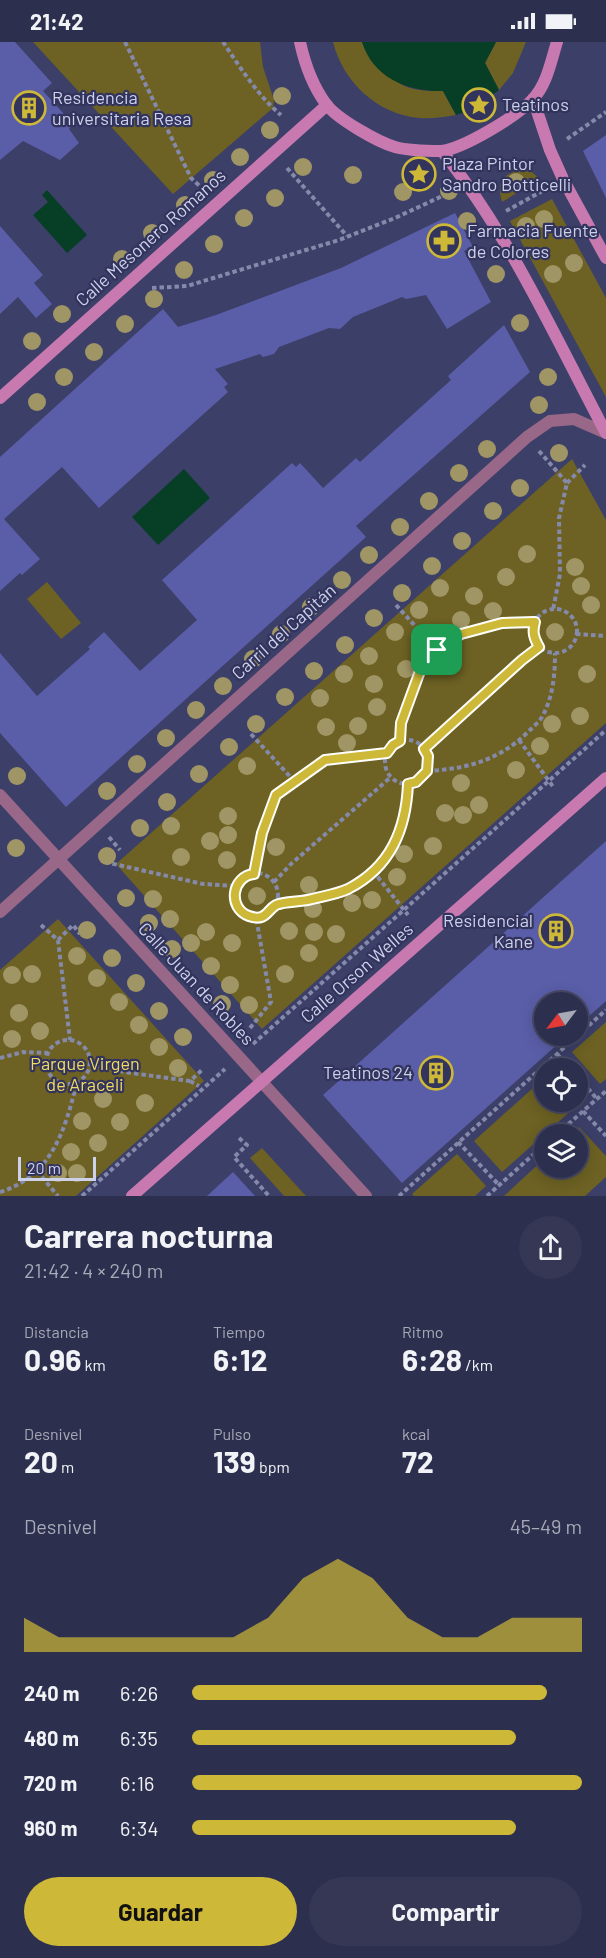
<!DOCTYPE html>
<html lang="es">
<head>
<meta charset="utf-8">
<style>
  :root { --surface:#2d2f4e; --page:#353755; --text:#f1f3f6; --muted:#a7a9b6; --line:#484a66; --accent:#ceb837 }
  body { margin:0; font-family:Barlow,sans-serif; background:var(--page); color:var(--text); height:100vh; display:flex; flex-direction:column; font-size:22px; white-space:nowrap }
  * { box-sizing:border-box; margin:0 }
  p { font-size:20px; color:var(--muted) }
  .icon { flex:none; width:33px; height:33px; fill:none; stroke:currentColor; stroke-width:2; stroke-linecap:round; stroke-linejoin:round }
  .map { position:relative; height:1154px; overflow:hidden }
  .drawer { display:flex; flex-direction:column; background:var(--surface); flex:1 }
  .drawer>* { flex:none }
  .needle { width:39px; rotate:238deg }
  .controls { position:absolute; left:534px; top:950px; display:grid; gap:12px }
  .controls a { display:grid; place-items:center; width:54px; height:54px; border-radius:50%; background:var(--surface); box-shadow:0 3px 15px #0003,0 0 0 2px var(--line); font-size:30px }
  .scale { position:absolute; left:18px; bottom:15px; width:78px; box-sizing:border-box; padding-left:6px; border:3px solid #cdd1ea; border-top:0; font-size:16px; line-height:21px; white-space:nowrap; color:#cdd1ea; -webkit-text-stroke:4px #32345d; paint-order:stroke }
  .pin { position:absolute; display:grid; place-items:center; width:51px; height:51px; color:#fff; margin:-26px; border-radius:12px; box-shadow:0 3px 9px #0006 }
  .round { display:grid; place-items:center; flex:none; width:63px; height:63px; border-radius:32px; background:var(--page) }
  .summary { display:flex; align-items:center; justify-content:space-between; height:102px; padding:0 24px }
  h1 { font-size:33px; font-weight:700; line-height:45px }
  .metrics { display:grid; grid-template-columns:repeat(3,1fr); gap:9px; height:102px; padding:6px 24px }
  .metrics div { display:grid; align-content:center }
  .metrics b { font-size:30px; font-weight:700 }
  .metrics small { font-size:16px; font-weight:400 }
  .metrics p { font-size:16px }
  .chart { height:168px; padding:12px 24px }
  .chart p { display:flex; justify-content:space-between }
  .chart svg { width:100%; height:108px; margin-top:6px; fill:var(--accent); opacity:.7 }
  .action { display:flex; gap:12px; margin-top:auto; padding:12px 24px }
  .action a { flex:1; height:69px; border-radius:36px; background:var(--accent); color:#111; font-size:24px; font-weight:700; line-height:69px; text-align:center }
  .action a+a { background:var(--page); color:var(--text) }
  ul { padding:0 24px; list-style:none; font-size:20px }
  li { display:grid; grid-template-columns:96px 72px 1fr; align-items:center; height:45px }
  li i { height:15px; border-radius:8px; background:var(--accent) }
  .status { display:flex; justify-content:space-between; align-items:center; height:42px; padding:0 30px; background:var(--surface); direction:ltr }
  .status svg { height:16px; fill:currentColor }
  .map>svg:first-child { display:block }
</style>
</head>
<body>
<div class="status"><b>21:42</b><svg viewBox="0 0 49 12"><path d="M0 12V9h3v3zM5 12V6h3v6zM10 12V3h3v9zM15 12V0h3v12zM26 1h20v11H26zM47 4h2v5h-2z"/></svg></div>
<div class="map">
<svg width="606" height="1154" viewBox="0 0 606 1154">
  <rect width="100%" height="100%" fill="#3c3f68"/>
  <g fill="#6d6223">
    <polygon points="33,0 260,0 263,25 274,58 273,66 173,152"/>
    <path d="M333,0H362C367,15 390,38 405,44C416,49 430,49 443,49L456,73C444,75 431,77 419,76C377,72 343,40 333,0Z"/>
    <polygon points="496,0 526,0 513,31 499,48 485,21"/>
    <path d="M527,126L540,137L502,160C495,136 506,131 527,126Z"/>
    <polygon points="552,157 606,256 606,355 510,179"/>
    <polygon points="572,417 606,478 606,681 262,987 116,822"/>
    <polygon points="47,540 81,581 61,597 27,557"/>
    <polygon points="58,877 204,1039 76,1154 0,1154 0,928"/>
    <polygon points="606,980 606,1037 600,1042 572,1010"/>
    <polygon points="544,1036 544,1059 578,1059 578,1050 584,1057 502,1130 474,1099"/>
    <polygon points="579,1085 606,1114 606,1135 585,1154 504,1154 544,1117 544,1125 578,1125 578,1092 572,1092"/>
    <polygon points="262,1106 306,1154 284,1154 250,1116"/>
    <polygon points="457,1112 486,1144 475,1154 414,1154 412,1152"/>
  </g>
  <g fill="#073e26">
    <path d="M362,0H496L485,21L499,48L473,67L456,73L443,49C408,50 373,36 362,0Z"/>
    <polygon points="47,148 87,193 67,211 33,173 48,160 42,153"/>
    <polygon points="184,427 210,456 158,503 132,475"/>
  </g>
  <g fill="#5a5ea8">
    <polygon points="0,0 15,0 52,41 43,49 73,82 69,87 79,101 60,118 23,99 0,118"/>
    <polygon points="606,93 606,156 583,109"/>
    <polygon points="455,171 473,205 464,209 491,260 447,287 426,253 406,257 402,255 353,275 340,287 329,286 279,305 274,312 263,315 260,312 215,327 228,342 224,345 228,350 99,466 62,425 4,477 40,517 22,533 20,531 0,549 0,415 163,267 178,285 216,273 341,226"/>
    <polygon points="0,184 43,233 34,241 52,262 36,276 18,255 0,272"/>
    <polygon points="504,283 530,330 356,484 366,495 66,765 0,691 0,611 37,654 90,607 88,605 104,590 140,629 197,578 162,538 292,421 296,425 300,421 323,446 356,416 360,420 451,338 448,334"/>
    <polygon points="606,799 606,959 578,984 578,960 544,960 544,993 568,993 402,1141 323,1053"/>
    <polygon points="233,1130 255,1154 207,1154"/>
  </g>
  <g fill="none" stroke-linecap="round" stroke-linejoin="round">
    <g stroke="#8589aa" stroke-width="4" stroke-dasharray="4.5 3" stroke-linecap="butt">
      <polyline points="125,0 191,136 204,148"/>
      <path d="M223,0C240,25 258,54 281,73"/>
      <polyline points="567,97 606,70"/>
      <polyline points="287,126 347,194"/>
      <polyline points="506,169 546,147"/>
      <polyline points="152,246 187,244 339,198 395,176 451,150"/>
      <polyline points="539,409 567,441 559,476 560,532 553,568"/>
      <polyline points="567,441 585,423"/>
      <polyline points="396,563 437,608"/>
      <circle cx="555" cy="589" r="22"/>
      <polyline points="576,592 606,594"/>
      <polyline points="251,692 295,740"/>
      <polyline points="519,698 554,746"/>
      <circle cx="407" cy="720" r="22"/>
      <path d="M400,699C401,681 407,666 413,650C416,641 418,627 425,620C452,587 495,581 535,581"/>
      <polyline points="425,707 522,618 539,605"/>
      <path d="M427,729C467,727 500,718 529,689C533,685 539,680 542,675C553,655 555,633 555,611"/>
      <polyline points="109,795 120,808"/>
      <polyline points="105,820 203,842 236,844"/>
      <polyline points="373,829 408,873"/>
      <circle cx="256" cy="853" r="22"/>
      <polyline points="254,832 262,791 276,753 325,718 387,711"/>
      <polyline points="274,840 291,822 391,735"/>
      <path d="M276,863C355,852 404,830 408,742"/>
      <polyline points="41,883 58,898 70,998"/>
      <polyline points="58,898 73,883 80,892"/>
      <polyline points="250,986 271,960 256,875"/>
      <circle cx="68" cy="1020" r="22"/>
      <polyline points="253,1002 606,688"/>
      <polyline points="557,1012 570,1026"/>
      <polyline points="0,1016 23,1010 48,1011"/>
      <polyline points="90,1022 124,1030 190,1039 202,1028"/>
      <polyline points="578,1035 597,1057"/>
      <polyline points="190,1039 199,1044"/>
      <polyline points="583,1069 606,1094"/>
      <polyline points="557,1092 606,1049"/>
      <polyline points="239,1096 247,1103 234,1115 269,1154"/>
      <polyline points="458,1100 499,1143"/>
      <polyline points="37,1129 58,1154"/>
      <path d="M0,1150C52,1134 65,1088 77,1040"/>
      <polyline points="82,1154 225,1027"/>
      <polyline points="399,1154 606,968"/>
      <polyline points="487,1154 544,1103"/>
    </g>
    <g stroke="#996889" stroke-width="12">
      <polyline points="0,753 366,1154"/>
      <polyline points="0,870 527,395 550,379 574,377 606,391"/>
    </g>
    <g stroke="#c87ab0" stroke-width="12">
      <path d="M300,0C305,23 312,43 326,62C337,77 378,100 395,105C406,108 430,109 441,109C463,107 517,74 532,58C547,43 551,19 557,0"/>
      <polyline points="533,57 550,108 563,137 606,216"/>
      <path d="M442,109C510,194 555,295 606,391"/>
      <polyline points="0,356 327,63"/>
      <polyline points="132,1154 606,736"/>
    </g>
  </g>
  <g fill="#a09564">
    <circle cx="282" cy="54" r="9"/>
    <circle cx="270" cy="88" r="9"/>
    <circle cx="240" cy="115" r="9"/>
    <circle cx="303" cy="125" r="9"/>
    <circle cx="353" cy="133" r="9"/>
    <circle cx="213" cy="138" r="9"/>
    <circle cx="516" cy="140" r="9"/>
    <circle cx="449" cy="149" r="9"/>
    <circle cx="403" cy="150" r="9"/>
    <circle cx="275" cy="156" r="9"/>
    <circle cx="185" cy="163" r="9"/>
    <circle cx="244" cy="176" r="9"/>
    <circle cx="544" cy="177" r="9"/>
    <circle cx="467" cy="179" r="9"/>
    <circle cx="526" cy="184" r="9"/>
    <circle cx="152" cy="191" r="9"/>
    <circle cx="214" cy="202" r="9"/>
    <circle cx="122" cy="217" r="9"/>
    <circle cx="574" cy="221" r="9"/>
    <circle cx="184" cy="228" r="9"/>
    <circle cx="496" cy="232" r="9"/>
    <circle cx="553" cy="232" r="9"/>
    <circle cx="154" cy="257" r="9"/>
    <circle cx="62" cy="272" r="9"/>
    <circle cx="520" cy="281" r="9"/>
    <circle cx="125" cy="282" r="9"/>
    <circle cx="32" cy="299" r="9"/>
    <circle cx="94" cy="310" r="9"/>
    <circle cx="64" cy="335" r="9"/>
    <circle cx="548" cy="335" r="9"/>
    <circle cx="37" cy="360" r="9"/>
    <circle cx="539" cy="363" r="9"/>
    <circle cx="487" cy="407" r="9"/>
    <circle cx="559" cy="411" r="9"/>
    <circle cx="459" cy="431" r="9"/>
    <circle cx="520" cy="446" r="9"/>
    <circle cx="429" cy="459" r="9"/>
    <circle cx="493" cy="469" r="9"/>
    <circle cx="400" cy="485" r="9"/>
    <circle cx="462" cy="499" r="9"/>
    <circle cx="527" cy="512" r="9"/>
    <circle cx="369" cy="513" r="9"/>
    <circle cx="432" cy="524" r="9"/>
    <circle cx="575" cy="525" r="9"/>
    <circle cx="506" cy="535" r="9"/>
    <circle cx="342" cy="538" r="9"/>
    <circle cx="581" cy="544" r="9"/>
    <circle cx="440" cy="546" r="9"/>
    <circle cx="402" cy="551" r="9"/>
    <circle cx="474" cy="554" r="9"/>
    <circle cx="591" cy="563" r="9"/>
    <circle cx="311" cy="565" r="9"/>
    <circle cx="419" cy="568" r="9"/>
    <circle cx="493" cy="569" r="9"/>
    <circle cx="374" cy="576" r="9"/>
    <circle cx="461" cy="578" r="9"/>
    <circle cx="395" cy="590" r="9"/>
    <circle cx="555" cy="590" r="9"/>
    <circle cx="281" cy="592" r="9"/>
    <circle cx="345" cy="603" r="9"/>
    <circle cx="369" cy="614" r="9"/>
    <circle cx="253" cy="617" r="9"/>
    <circle cx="406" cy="627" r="9"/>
    <circle cx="314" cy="629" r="9"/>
    <circle cx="344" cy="632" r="9"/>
    <circle cx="587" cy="632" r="9"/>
    <circle cx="374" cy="642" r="9"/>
    <circle cx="223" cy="644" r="9"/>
    <circle cx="285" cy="655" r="9"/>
    <circle cx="320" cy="656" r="9"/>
    <circle cx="377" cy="665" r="9"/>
    <circle cx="196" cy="668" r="9"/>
    <circle cx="580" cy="674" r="9"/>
    <circle cx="256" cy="682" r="9"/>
    <circle cx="552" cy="682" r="9"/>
    <circle cx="358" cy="684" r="9"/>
    <circle cx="326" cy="685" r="9"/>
    <circle cx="166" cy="696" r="9"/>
    <circle cx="347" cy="701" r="9"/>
    <circle cx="540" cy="704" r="9"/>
    <circle cx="229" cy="705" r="9"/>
    <circle cx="137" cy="722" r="9"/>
    <circle cx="247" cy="724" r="9"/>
    <circle cx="516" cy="728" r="9"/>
    <circle cx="199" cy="732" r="9"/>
    <circle cx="17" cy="734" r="9"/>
    <circle cx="461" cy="741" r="9"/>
    <circle cx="107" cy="749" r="9"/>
    <circle cx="167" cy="760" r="9"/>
    <circle cx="479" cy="763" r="9"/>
    <circle cx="445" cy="771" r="9"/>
    <circle cx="463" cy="773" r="9"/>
    <circle cx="228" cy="774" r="9"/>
    <circle cx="171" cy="784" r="9"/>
    <circle cx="140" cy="786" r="9"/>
    <circle cx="228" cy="793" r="9"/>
    <circle cx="210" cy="799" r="9"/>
    <circle cx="433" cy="804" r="9"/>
    <circle cx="276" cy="805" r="9"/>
    <circle cx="16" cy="806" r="9"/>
    <circle cx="404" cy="812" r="9"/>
    <circle cx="107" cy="814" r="9"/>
    <circle cx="181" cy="815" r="9"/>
    <circle cx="227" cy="818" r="9"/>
    <circle cx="397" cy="835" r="9"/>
    <circle cx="309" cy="843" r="9"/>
    <circle cx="257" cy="854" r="9"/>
    <circle cx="126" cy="856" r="9"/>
    <circle cx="153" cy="857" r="9"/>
    <circle cx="372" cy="858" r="9"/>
    <circle cx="352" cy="861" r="9"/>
    <circle cx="313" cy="867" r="9"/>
    <circle cx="170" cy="877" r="9"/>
    <circle cx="149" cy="881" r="9"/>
    <circle cx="87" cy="888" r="9"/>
    <circle cx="289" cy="889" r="9"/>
    <circle cx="206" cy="890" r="9"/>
    <circle cx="314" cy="890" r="9"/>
    <circle cx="336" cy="892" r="9"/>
    <circle cx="191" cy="901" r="9"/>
    <circle cx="232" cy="901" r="9"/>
    <circle cx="172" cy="907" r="9"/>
    <circle cx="309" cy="911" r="9"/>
    <circle cx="77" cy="914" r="9"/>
    <circle cx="112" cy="916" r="9"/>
    <circle cx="211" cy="924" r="9"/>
    <circle cx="32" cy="932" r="9"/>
    <circle cx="285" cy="932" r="9"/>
    <circle cx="12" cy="933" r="9"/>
    <circle cx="97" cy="936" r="9"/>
    <circle cx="136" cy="941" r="9"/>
    <circle cx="230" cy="943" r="9"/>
    <circle cx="119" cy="960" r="9"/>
    <circle cx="222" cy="962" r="9"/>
    <circle cx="249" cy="963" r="9"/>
    <circle cx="159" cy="969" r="9"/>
    <circle cx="19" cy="971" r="9"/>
    <circle cx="139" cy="983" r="9"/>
    <circle cx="40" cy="989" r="9"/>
    <circle cx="183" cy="995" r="9"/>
    <circle cx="12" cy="997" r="9"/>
    <circle cx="159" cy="1005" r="9"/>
    <circle cx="178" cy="1026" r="9"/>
    <circle cx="103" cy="1057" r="9"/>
    <circle cx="145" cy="1061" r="9"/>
    <circle cx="82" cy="1079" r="9"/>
    <circle cx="120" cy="1080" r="9"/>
    <circle cx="98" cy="1101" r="9"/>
    <circle cx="71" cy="1110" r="9"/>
    <circle cx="58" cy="1131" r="9"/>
    <circle cx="77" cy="1131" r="9"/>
  </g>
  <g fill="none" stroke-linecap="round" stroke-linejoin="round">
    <defs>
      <path id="route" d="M535,580C532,590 534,596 539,605L522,618L424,707L428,714L427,729L416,740L408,742C406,787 391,825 348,847C337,852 324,854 312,857C303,860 284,859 276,863C267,868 266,880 249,874C227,866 232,834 254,832L262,791L276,753L325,718L387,711L393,703L400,699L401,681L423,621L437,608L461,592L502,581Z"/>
    </defs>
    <use href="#route" stroke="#fff" stroke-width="12"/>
    <use href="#route" stroke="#ceb837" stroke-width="8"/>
  </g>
  <defs>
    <symbol id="sight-ring" viewBox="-11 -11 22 22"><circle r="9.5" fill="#32345d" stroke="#ceb837" stroke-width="1.5"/><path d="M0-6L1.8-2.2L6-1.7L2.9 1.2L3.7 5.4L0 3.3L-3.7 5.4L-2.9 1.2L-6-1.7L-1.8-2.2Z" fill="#ceb837"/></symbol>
    <symbol id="building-ring" viewBox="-11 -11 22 22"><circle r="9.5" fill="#32345d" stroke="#ceb837" stroke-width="1.5"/><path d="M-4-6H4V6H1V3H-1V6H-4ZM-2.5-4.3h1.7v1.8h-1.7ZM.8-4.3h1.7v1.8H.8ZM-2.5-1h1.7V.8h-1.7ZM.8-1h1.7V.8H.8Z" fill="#ceb837"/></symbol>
    <symbol id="pharmacy-ring" viewBox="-11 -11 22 22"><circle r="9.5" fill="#32345d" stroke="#ceb837" stroke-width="1.5"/><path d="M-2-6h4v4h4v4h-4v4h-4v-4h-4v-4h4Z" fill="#ceb837"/></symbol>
  </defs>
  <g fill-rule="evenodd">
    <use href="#sight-ring" x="460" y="44" width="38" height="38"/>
    <use href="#building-ring" x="10" y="47" width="38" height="38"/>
    <use href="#sight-ring" x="400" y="113" width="38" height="38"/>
    <use href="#pharmacy-ring" x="425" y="180" width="38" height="38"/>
    <use href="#building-ring" x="537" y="870" width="38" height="38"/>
    <use href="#building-ring" x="417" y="1012" width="38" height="38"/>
  </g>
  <g text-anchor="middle" stroke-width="4.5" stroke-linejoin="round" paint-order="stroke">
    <g font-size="18" fill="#cdd1ea" stroke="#32345d" text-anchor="start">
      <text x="52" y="62">Residencia<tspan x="52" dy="21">universitaria Resa</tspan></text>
      <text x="502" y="69">Teatinos</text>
      <text x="442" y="128">Plaza Pintor<tspan x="442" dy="21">Sandro Botticelli</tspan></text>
      <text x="467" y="195">Farmacia Fuente<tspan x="467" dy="21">de Colores</tspan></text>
      <text x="533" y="885" text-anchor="end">Residencial<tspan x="533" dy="21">Kane</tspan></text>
      <text x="413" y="1037" text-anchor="end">Teatinos 24</text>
    </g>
    <g font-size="18" fill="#cdd1ea" stroke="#32345d">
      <text transform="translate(151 196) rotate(-42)" y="6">Calle Mesonero Romanos</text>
      <text transform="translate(284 590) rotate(-42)" y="6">Carril del Capitán</text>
      <text transform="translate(357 931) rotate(-41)" y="6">Calle Orson Welles</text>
      <text transform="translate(196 942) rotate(47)" y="6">Calle Juan de Robles</text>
    </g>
    <g font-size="18" fill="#f2dc60" stroke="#32345d">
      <text x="85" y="1028">Parque Virgen<tspan x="85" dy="21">de Araceli</tspan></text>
    </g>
  </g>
</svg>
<div class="controls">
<a><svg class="needle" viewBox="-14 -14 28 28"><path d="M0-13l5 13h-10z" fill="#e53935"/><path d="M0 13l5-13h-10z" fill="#a7a9b6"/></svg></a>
<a><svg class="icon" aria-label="locate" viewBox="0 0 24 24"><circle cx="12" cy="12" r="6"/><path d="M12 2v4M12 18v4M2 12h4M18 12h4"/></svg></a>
<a><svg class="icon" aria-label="layers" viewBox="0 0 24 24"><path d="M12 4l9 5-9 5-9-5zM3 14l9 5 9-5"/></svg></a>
</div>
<div class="scale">20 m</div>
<div class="pin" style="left:437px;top:608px;background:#1e9e55"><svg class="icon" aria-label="arrive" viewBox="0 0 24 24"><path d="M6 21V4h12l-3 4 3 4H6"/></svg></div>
</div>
<section class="drawer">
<div class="summary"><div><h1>Carrera nocturna</h1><p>21:42 · 4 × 240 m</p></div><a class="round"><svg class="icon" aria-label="share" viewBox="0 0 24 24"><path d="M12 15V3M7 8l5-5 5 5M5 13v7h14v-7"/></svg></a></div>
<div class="metrics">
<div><p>Distancia</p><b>0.96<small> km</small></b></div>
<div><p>Tiempo</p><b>6:12</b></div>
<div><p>Ritmo</p><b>6:28<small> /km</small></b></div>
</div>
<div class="metrics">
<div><p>Desnivel</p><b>20<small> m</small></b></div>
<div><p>Pulso</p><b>139<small> bpm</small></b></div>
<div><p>kcal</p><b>72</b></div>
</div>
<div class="chart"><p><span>Desnivel</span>45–49 m</p>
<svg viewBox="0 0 160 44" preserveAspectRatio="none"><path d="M0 44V30L10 38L20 38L30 38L40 38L50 38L60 38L70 30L80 14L90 6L100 14L110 30L120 38L130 38L140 30L150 30L160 30V44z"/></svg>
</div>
<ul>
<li><b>240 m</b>6:26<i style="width:91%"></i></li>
<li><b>480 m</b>6:35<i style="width:83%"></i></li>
<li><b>720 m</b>6:16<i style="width:100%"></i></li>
<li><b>960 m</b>6:34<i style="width:83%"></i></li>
</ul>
<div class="action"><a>Guardar</a><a>Compartir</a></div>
</section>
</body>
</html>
